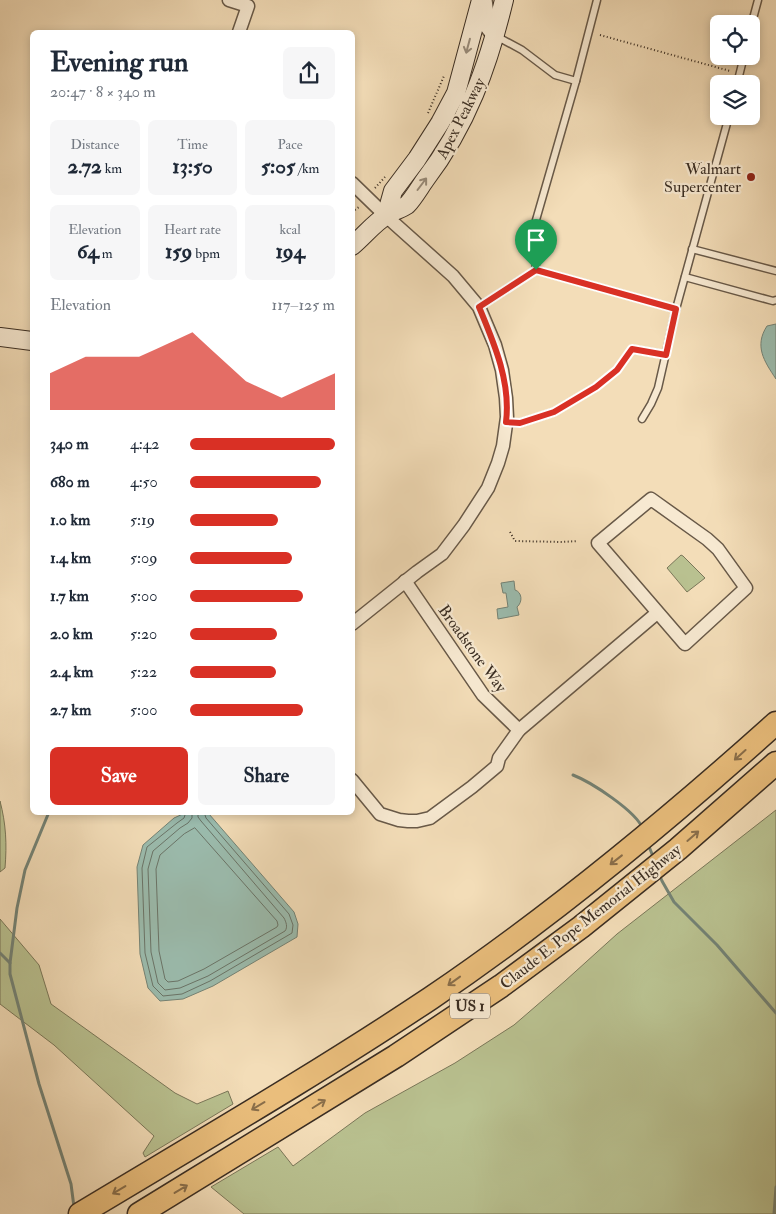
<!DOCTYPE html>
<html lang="en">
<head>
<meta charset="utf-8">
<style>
  :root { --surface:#fff; --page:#f6f6f7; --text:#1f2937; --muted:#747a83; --accent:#d93025 }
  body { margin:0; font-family:"IM FELL Double Pica",serif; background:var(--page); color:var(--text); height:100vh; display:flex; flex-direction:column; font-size:19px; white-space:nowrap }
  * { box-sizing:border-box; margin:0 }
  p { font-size:16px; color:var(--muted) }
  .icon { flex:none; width:28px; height:28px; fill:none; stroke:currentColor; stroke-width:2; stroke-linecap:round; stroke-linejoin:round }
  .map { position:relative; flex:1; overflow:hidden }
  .details { position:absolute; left:30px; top:30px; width:325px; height:785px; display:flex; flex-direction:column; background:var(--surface); border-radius:8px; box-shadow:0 2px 8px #0003 }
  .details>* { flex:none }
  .controls { position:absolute; left:710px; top:15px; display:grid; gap:10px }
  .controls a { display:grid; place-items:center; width:50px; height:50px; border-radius:8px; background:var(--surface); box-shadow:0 2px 8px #0003; font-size:25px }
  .pin { position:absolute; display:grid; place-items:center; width:42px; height:42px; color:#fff; margin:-51px -21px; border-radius:50% 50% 50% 0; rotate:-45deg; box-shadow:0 0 5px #0007 }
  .pin .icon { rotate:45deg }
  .round { display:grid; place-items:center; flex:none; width:52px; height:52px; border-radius:8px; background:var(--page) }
  .overview { display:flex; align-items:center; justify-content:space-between; height:85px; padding:0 20px }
  h1 { font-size:28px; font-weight:700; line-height:38px }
  .stats { display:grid; grid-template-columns:repeat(3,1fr); gap:8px; height:85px; padding:5px 20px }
  .stats div { display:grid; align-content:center; border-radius:8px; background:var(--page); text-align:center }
  .stats b { font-size:21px; font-weight:700 }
  .stats small { font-size:14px; font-weight:400 }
  .stats p { font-size:14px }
  .chart { height:140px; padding:10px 20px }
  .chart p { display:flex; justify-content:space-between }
  .chart svg { width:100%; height:90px; margin-top:5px; fill:var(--accent); opacity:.7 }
  .primary-button { display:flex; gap:10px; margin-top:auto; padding:10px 20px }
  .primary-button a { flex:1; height:58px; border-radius:8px; background:var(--accent); color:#fff; font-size:20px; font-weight:700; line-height:58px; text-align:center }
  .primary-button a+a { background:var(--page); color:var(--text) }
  ul { padding:0 20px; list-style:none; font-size:16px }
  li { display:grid; grid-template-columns:80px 60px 1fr; align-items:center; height:38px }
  li i { height:12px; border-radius:6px; background:var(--accent) }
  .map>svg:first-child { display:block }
</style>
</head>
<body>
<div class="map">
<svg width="776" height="1214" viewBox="0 0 776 1214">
  <rect width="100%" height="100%" fill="#f3ddb8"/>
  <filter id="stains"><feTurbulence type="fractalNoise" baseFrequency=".004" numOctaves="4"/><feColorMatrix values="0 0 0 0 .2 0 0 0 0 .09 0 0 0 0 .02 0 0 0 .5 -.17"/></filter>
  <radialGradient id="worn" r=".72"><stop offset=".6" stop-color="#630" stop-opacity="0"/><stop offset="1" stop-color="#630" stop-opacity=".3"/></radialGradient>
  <g fill="#b9c190" stroke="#7a7759">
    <polygon points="681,555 683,556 705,578 687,592 667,568"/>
    <path d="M0,801C6,824 7,844 5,868L0,872Z"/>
    <polygon points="776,810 776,1214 244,1214 211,1187 278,1147 293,1166 365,1113 455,1063 514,1025 565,981 617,934"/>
    <polygon points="0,919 39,965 51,1004 175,1093 197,1104 228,1091 233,1104 145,1157 143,1153 154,1136 54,1045 0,1004"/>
  </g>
  <g fill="#9bbcae" stroke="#748376">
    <path d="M776,324V379C764,361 754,346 767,326Z"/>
    <path d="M514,581L515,590C522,592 523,602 517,607L519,615L498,619L497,609L508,607L506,593H503L501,583Z"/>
    <polygon points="206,813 209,814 294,912 298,924 297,937 213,986 183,999 160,1001 148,988 140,954 137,867 143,845 174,818 185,813"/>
  </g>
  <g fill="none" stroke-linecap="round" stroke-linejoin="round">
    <g stroke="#6a7468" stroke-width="1">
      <polyline points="186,812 184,818 177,823 147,847 142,868 145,953 153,986 163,996 182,994 210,981 292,933 293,925 289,914 206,818 204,812"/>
      <path d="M192,812V818L188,823L180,828L153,851L148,869L151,952L158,983L165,990L180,988L208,976L285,931C288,927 286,922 284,918L201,821L198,817V812"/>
      <polygon points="195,828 277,921 278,925 277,927 204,969 178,981 168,982 165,979 159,951 156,869 160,855 184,834"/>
    </g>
    <g stroke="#748376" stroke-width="3">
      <path d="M573,775C591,782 636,811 643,829"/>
      <polyline points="49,812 25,870 17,908 10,963 10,974 39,1084 71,1184 74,1207"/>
      <polyline points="648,844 654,859"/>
      <polyline points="659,874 662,881 674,902 717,945 776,1013"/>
      <polyline points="0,953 10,963"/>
      <polyline points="774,1214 776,1187"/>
    </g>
    <defs>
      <g id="service">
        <polyline points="751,26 758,0"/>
        <polyline points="496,36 522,50 555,75 576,81 597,0"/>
        <polyline points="737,84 744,56"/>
        <polyline points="692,249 776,271"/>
        <polyline points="536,270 534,236 536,220 576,81"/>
        <polyline points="685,277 773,301 776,300"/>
        <polyline points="479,307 536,270 676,309"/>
        <polyline points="642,419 651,404 658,388 676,309 729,116"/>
        <polyline points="506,422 520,423 554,412 596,387 617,370 632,349 666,355"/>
      </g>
      <g id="minor">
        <polyline points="229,0 248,6 239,32"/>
        <polyline points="352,183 386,216 453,276 479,307 495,345 502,370 506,398 507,417 503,446 498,463 488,488 464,525 442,554 417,572 352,624"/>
        <polygon points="651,499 707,539 718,549 746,588 685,644 598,543"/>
        <polyline points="405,581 483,695 519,730"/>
        <polyline points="352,780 380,814 399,820 408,821 417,821 430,818 472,787 497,766 499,758 519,730 657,613"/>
      </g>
      <polyline id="tertiary" points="484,0 488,27 495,36"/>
      <g id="secondary">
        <polyline points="386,216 393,191 417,159 440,123 456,93 481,0"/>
        <path d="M352,246C364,236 374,223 387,215C393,211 401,209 407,205C413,199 420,187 425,180C467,125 488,66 504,0"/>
        <polyline points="0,337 32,341"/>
      </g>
      <g id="motorway">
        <path d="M80,1214C198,1143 317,1074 431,998C552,916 667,821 776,723"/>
        <polyline points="139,1214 396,1056 501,986 581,927 678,849 776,763"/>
      </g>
    </defs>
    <use href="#service" stroke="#685948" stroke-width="9"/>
    <use href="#minor" stroke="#685948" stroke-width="15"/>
    <use href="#tertiary" stroke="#685948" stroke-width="18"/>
    <use href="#secondary" stroke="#3a2d22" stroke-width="20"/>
    <use href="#motorway" stroke="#3a2d22" stroke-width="25"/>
    <g stroke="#3a2d22" stroke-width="2" stroke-dasharray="1 2.5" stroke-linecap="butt">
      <polyline points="600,35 730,71"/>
      <polyline points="428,113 444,76"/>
      <polyline points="375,188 385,177"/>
      <polyline points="352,212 359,207"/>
      <polyline points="510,532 515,541 562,542 578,541"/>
    </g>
    <use href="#service" stroke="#f7e9d1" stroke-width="6"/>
    <use href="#minor" stroke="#f7e9d1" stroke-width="12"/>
    <use href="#tertiary" stroke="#f7e9d1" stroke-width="15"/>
    <use href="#secondary" stroke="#f7e9d1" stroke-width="18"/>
    <use href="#motorway" stroke="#eabe7c" stroke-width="22"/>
  </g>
  <defs><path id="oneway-shaft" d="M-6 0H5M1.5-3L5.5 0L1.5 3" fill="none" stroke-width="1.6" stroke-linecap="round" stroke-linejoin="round" transform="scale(1.25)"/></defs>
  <g stroke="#988b7a">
    <use href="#oneway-shaft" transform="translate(468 46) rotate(105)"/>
    <use href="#oneway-shaft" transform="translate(422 184) rotate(-53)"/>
  </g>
  <g stroke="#896e4a">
    <use href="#oneway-shaft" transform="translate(740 755) rotate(138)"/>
    <use href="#oneway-shaft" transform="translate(693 836) rotate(-41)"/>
    <use href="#oneway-shaft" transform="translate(616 860) rotate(142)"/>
    <use href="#oneway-shaft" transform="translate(454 981) rotate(144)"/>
    <use href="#oneway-shaft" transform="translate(319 1104) rotate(-32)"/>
    <use href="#oneway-shaft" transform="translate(258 1106) rotate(149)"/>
    <use href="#oneway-shaft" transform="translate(181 1189) rotate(-31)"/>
    <use href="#oneway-shaft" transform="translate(119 1190) rotate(149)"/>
  </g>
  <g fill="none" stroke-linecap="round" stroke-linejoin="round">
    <defs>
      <path id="route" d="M536,270L676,309L666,355L632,349L617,370L596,387L554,412L520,423L506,422C511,382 494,343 479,307Z"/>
    </defs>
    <use href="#route" stroke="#fff" stroke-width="10"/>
    <use href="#route" stroke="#d93025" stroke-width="6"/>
  </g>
  <circle fill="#8f2418" stroke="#f7e9d1" stroke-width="2" cx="751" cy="177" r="5"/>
  <g text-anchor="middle" stroke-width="4.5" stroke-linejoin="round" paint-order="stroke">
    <rect fill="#f7e9d1" stroke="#736556" stroke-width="1" x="450" y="993.5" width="40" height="25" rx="4"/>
    <g font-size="15" font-weight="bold" fill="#3a2d22">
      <text x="470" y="1011">US 1</text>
    </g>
    <g font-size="16" fill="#3a2d22" stroke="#f7e9d1">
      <text transform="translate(460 118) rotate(-63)" y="6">Apex Peakway</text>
      <text transform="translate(473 648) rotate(54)" y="6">Broadstone Way</text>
      <text transform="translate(590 916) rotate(-38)" y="6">Claude E. Pope Memorial Highway</text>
    </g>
    <g font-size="16" fill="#3a2d22" stroke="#f7e9d1" text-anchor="end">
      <text x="741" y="174">Walmart<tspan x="741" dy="18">Supercenter</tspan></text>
    </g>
  </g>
  <rect width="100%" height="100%" filter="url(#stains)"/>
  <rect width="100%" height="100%" fill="url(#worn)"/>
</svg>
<div class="controls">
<a><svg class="icon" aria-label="locate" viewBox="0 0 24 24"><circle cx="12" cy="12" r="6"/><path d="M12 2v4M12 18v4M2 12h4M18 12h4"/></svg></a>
<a><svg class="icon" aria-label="layers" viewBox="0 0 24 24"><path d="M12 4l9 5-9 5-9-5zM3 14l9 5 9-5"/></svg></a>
</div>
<div class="pin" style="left:536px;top:270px;background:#1e9e55"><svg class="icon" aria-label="arrive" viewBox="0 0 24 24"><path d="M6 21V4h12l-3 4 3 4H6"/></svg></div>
<section class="details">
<div class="overview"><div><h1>Evening run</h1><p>20:47 · 8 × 340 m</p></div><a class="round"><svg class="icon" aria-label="share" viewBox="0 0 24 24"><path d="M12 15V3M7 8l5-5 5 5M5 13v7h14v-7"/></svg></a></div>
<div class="stats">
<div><p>Distance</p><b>2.72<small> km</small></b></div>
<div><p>Time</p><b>13:50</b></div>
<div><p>Pace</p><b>5:05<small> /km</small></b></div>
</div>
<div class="stats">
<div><p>Elevation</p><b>64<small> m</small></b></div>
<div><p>Heart rate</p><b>159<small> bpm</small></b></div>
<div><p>kcal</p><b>194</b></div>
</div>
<div class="chart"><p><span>Elevation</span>117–125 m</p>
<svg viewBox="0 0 160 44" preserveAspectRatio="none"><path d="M0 44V26L10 22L20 18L30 18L40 18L50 18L60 14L70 10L80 6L90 14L100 22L110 30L120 34L130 38L140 34L150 30L160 26V44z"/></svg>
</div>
<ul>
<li><b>340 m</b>4:42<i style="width:100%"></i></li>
<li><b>680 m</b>4:50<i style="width:90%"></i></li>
<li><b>1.0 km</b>5:19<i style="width:61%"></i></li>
<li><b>1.4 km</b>5:09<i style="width:70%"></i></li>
<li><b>1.7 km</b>5:00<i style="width:78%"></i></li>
<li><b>2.0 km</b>5:20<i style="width:60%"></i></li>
<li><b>2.4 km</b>5:22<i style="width:59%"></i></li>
<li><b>2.7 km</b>5:00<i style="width:78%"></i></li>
</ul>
<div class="primary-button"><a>Save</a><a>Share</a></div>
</section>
</div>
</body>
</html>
